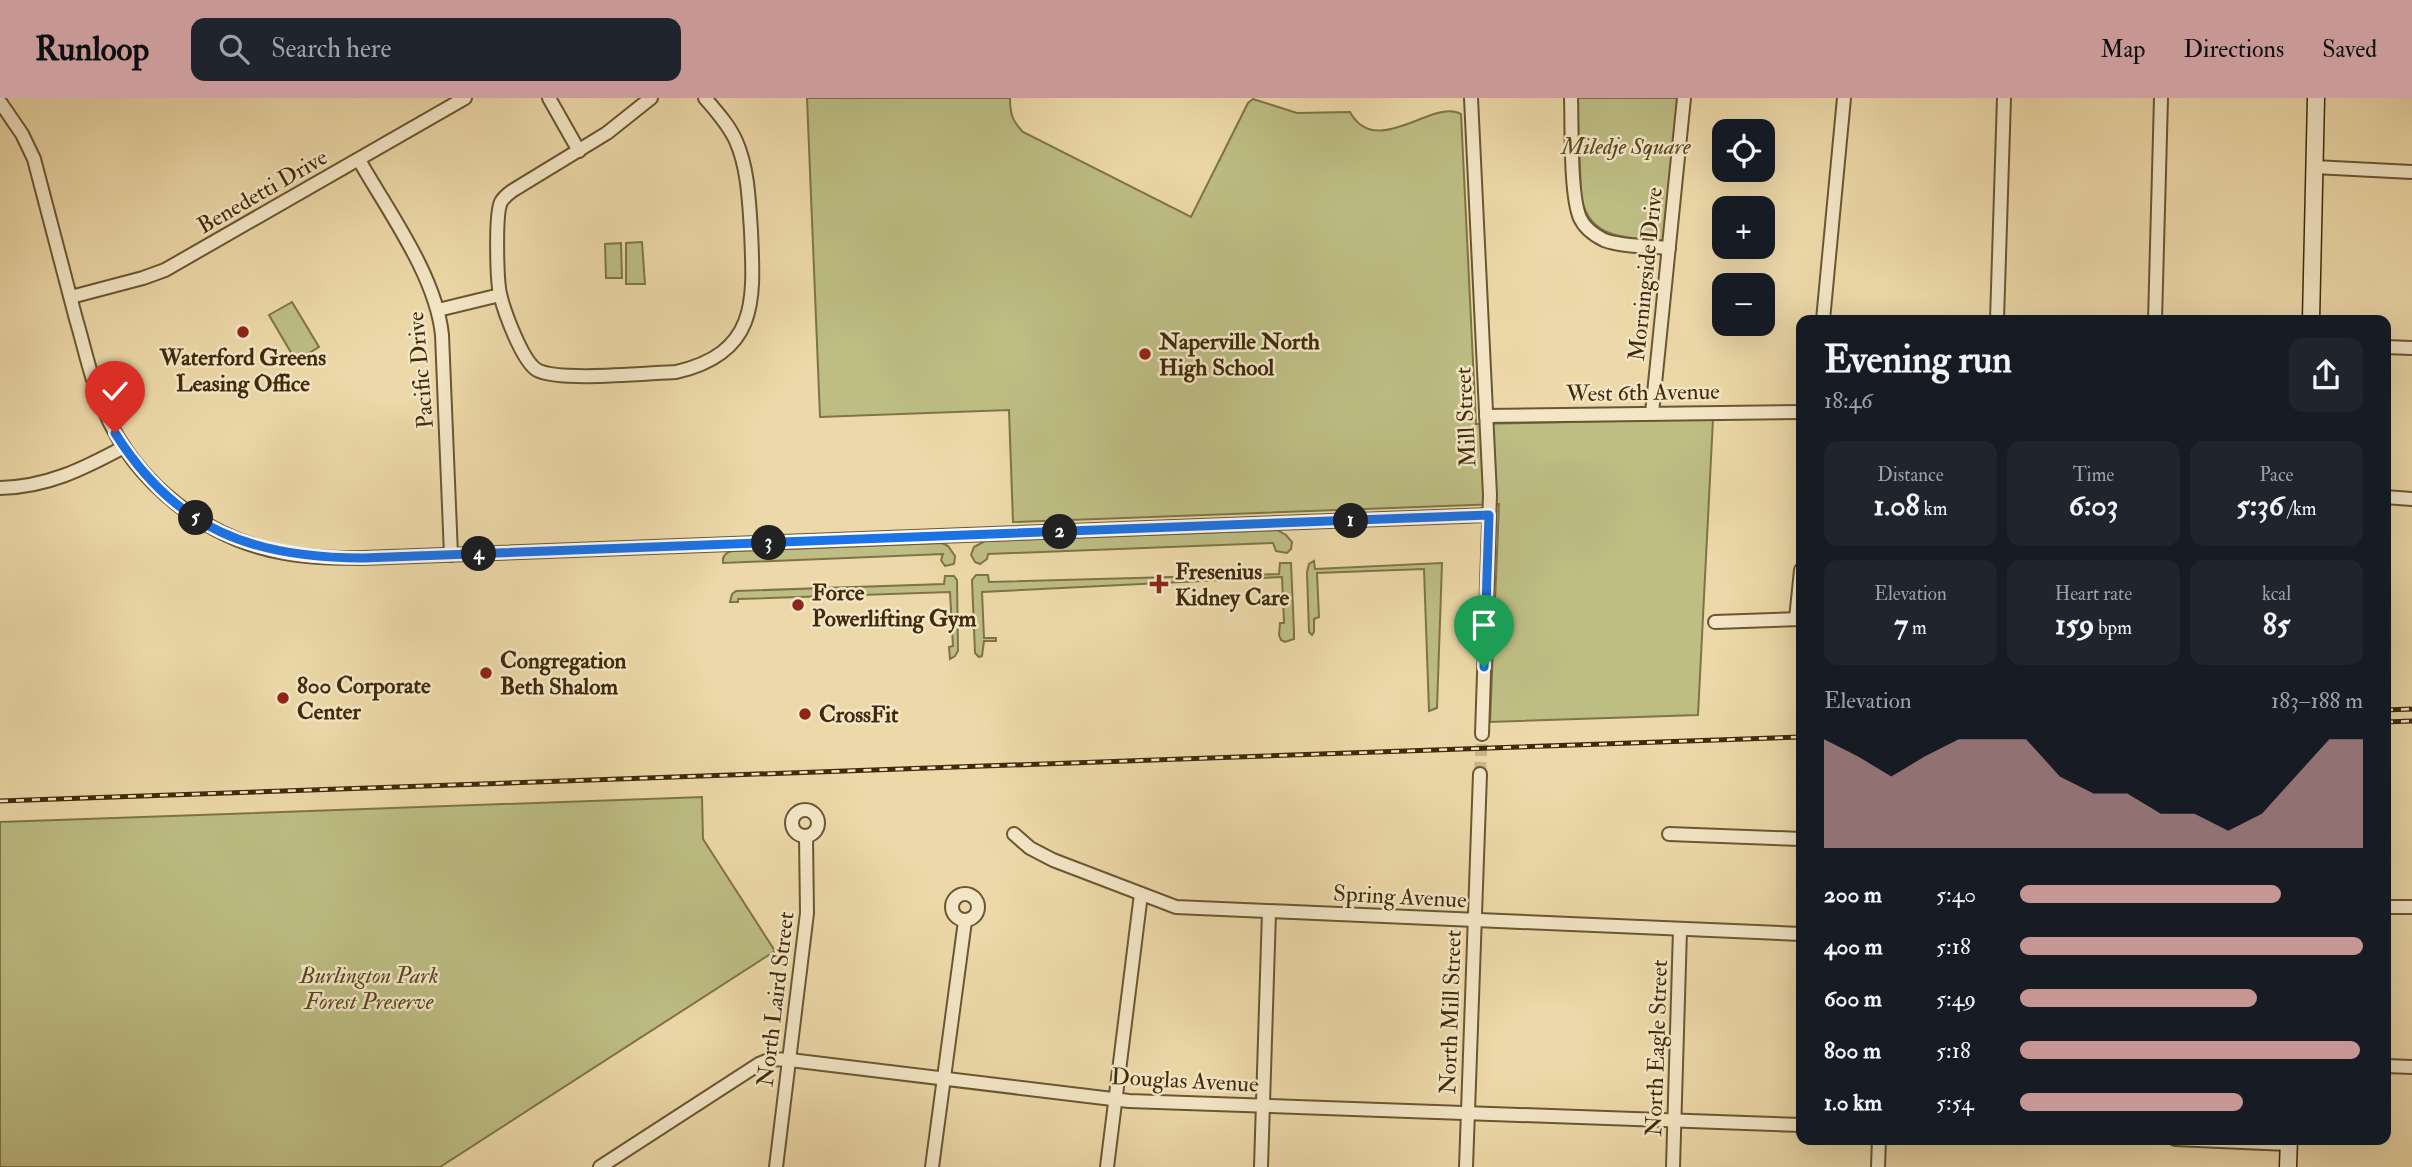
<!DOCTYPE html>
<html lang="en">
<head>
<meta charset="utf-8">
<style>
  :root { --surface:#171b24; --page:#20242c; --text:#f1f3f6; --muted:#9ea1a6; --accent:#c59692 }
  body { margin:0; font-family:"IM FELL Double Pica",serif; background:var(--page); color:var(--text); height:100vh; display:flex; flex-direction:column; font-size:26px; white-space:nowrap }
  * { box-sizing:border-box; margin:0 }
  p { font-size:23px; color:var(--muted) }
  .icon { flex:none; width:38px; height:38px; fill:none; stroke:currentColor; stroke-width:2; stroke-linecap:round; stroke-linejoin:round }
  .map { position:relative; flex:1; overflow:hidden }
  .side { position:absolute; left:1796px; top:217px; width:595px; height:830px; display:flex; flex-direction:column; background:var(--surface); border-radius:14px; box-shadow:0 7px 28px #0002 }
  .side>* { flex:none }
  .controls { position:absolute; left:1712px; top:21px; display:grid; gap:14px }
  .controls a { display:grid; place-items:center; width:63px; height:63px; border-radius:14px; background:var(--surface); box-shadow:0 7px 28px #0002; font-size:35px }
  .pin { position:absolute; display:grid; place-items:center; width:60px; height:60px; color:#fff; margin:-72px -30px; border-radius:50% 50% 50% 0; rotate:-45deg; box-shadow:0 0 7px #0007 }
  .pin .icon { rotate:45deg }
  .km { position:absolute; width:35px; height:35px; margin:-18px; border-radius:50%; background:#222; color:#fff; font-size:19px; line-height:35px; text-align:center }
  .round { display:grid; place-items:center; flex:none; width:74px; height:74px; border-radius:14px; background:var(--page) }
  .head { display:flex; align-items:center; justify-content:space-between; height:119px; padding:0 28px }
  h1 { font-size:38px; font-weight:700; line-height:52px }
  .figures { display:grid; grid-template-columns:repeat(3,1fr); gap:10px; height:119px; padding:7px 28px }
  .figures div { display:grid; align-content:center; border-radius:14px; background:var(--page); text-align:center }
  .figures b { font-size:30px; font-weight:700 }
  .figures small { font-size:19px; font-weight:400 }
  .figures p { font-size:19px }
  .chart { height:196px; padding:14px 28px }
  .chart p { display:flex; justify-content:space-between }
  .chart svg { width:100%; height:126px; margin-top:7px; fill:var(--accent); opacity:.7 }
  ul { padding:0 28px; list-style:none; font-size:23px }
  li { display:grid; grid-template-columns:112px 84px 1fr; align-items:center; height:52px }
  li i { height:18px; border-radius:9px; background:var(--accent) }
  header { display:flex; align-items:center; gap:42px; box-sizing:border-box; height:98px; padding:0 35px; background:var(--accent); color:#111 }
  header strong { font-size:33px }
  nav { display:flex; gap:38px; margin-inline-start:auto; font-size:24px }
  .search { width:490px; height:63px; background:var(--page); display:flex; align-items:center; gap:18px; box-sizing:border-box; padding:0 24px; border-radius:14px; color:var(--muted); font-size:26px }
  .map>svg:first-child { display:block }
</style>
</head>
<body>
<header>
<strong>Runloop</strong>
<div class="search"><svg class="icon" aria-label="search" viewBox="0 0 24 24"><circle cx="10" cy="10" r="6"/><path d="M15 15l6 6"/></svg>Search here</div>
<nav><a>Map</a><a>Directions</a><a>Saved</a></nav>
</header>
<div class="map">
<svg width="2412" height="1069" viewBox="0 0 2412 1069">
  <rect width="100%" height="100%" fill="#ecd8a8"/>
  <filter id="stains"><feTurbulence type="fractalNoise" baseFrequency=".00286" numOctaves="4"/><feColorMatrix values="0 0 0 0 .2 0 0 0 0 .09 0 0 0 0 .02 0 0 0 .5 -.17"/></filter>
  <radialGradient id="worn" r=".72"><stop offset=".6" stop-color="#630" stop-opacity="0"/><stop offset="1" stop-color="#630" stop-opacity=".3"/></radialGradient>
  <g fill="#bdbd84" stroke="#7e7447" stroke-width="2">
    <path d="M807,0H1010C1010,15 1012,23 1023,34L1191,119L1248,5L1253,1L1297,15L1350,14C1376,62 1433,0 1461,16L1476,326L1713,321L1698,617L1490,624L1499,406L1013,424L1009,312L820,319Z"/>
    <path d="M1577,0H1678L1665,143C1627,139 1587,143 1581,96Z"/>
    <polygon points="642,144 645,186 626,186 626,145"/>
    <polygon points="621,145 622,180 606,180 605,146"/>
    <polygon points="292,204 319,249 296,263 269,217"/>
    <polygon points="1277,432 1286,437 1292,444 1291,451 1287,455 1276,453 1273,445 988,456 987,461 980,466 975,464 971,457 974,449 985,443"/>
    <path d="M942,445L948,448L955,458L954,466L945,468L941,462L943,456L723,465C722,458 726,454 733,453Z"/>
    <polygon points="1314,463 1315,471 1442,465 1437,610 1429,613 1424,471 1317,475 1319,519 1314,521 1314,534 1312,537 1309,534 1307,474 1309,466"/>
    <polygon points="1280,465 1291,465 1294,534 1294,541 1285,544 1281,542 1279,537 1280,525 1284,525 1282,479 982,494 984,540 996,540 996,543 984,543 982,558 979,559 975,555 972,482 976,477 988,477 989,484 1279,476"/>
    <polygon points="945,478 954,478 957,482 958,553 955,558 950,561 949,549 953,548 950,494 738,501 738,504 730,504 732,496 736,493 944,486"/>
    <polygon points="702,699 703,741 775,853 440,1069 0,1069 0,724"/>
  </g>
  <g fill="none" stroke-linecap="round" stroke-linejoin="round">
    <polyline stroke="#cab588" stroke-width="12" stroke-dasharray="12 6" stroke-linecap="butt" points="1480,676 1482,636"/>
    <defs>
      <g id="street">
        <polyline points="549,0 579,53"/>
        <path d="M651,0L607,35L512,93C508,96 503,100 501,104C495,116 497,182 500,196C504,213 522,263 537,272C559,284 647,275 676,274C759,255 754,201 751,133C749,103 748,70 736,43C729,27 716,13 705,0"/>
        <polyline points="1471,0 1490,397 1482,636"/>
        <path d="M1571,0C1572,28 1570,97 1580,120C1585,131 1594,137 1604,142C1623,149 1649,148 1669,150"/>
        <path d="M0,4L22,36L34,61C48,115 62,168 76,221C85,251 91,283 104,312C135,385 206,441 284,455C310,460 337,460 363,460L1489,417"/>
        <path d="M359,62C388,113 436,178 442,237L451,457"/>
        <polyline points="2314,69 2412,74"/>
        <polyline points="71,199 143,180 165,172 465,0"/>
        <polyline points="438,212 500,197"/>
        <polyline points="1823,222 1844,0"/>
        <polyline points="1997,222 2004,0"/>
        <polyline points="2155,222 2161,0"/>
        <polyline points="2385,249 2412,250"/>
        <polyline points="1652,315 1684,0"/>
        <polyline points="1486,318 1801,314"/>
        <path d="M0,390C47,389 83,371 124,349"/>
        <polyline points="2385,399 2412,401"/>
        <polyline points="1796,521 1801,472"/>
        <polyline points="1715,524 1801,521"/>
        <circle cx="805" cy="725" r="13"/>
        <polyline points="1014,736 1030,750 1053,762 1176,809 1801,836"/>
        <polyline points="1669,736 1801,741"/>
        <circle cx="965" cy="809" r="13"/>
        <polyline points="2385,809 2412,809"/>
        <polyline points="2385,968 2412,969"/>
        <polyline points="2175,1041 2289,1046"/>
        <polyline points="600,1069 759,966 771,961 790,962 1129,1003 1801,1027"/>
        <polyline points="776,1069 807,815 806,738"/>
        <polyline points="932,1069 965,823"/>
        <polyline points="1107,1069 1141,796"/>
        <polyline points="1261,1069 1269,814"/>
        <polyline points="1466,1069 1480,676"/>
        <polyline points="1673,1069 1680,832"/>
        <polyline points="1878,1069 1879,1041"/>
      </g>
      <g id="secondary">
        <polyline points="2311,222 2316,0"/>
        <polyline points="2288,1069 2289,1041"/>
      </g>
    </defs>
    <use href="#street" stroke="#6b5632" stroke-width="16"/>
    <use href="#secondary" stroke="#402a0a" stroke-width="19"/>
    <use href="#street" stroke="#f3e6c6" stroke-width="12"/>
    <use href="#secondary" stroke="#f3e6c6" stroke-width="16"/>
    <defs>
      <g id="rail">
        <polyline points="2385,612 2412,611"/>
        <polyline points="2385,624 2412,623"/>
        <polyline points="0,703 1801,639"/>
      </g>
    </defs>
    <use href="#rail" stroke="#402a0a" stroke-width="5"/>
    <use href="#rail" stroke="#f3e6c6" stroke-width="2.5" stroke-dasharray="8" stroke-linecap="butt"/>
  </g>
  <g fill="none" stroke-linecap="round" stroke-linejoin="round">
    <defs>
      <path id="route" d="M115,335C176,432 253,460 363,460L1489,417L1484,569"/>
    </defs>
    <use href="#route" stroke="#fff" stroke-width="14"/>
    <use href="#route" stroke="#1a73e8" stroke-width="9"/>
  </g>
  <g fill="#8f2418" stroke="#f3e6c6" stroke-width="2.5">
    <circle cx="243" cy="234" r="7"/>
    <circle cx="1145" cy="256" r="7"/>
    <path d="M1155.5 475.5h7v7h7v7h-7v7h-7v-7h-7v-7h7z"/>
    <circle cx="798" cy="507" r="7"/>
    <circle cx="486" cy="575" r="7"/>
    <circle cx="283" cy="600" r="7"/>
    <circle cx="805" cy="616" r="7"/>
  </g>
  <g text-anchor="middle" stroke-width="5" stroke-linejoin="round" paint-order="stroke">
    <g font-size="23" font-style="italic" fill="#594722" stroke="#f3e6c6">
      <text x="1626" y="56">Miledje Square</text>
      <text x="369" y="885">Burlington Park<tspan x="369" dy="26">Forest Preserve</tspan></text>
    </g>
    <g font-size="23" fill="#402a0a" stroke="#f3e6c6">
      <text transform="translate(262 93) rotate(-30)" y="8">Benedetti Drive</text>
      <text transform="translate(1645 176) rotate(-84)" y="8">Morningside Drive</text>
      <text transform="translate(420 272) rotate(-95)" y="8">Pacific Drive</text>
      <text transform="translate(1643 294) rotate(-1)" y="8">West 6th Avenue</text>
      <text transform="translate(1465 319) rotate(-93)" y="8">Mill Street</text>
      <text transform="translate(1400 798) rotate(3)" y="8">Spring Avenue</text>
      <text transform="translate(775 901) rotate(-83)" y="8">North Laird Street</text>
      <text transform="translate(1450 914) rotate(-88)" y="8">North Mill Street</text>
      <text transform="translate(1656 950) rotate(-88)" y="8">North Eagle Street</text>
      <text transform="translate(1185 982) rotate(3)" y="8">Douglas Avenue</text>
    </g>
    <g font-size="23" font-weight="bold" fill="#402a0a" stroke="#f3e6c6" text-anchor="start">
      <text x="1159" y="251">Naperville North<tspan x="1159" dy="26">High School</tspan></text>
      <text x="243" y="267" text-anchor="middle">Waterford Greens<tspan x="243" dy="26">Leasing Office</tspan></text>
      <text x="1175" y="481">Fresenius<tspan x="1175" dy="26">Kidney Care</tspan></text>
      <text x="812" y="502">Force<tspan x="812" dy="26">Powerlifting Gym</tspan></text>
      <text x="500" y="570">Congregation<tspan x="500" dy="26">Beth Shalom</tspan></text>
      <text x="297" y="595">800 Corporate<tspan x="297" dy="26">Center</tspan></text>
      <text x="819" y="624">CrossFit</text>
    </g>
  </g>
  <rect width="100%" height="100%" filter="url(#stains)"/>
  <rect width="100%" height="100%" fill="url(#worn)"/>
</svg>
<div class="controls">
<a><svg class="icon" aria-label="locate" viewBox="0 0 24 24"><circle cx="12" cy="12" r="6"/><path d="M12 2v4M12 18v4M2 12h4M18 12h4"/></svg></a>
<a>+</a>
<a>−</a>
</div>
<div class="pin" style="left:1484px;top:569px;background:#1e9e55"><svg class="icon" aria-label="arrive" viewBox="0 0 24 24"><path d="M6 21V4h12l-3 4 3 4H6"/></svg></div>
<div class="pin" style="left:115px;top:335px;background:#d93025"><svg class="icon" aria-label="check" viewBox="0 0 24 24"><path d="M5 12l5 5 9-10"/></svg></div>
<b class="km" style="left:1351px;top:423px">1</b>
<b class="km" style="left:1060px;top:434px">2</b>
<b class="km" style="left:769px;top:445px">3</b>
<b class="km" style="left:479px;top:456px">4</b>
<b class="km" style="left:196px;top:420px">5</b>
<section class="side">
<div class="head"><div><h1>Evening run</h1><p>18:46</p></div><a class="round"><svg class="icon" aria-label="share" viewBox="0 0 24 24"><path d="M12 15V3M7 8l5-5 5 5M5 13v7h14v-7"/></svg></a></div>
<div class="figures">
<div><p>Distance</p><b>1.08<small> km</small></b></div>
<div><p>Time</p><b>6:03</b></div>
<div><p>Pace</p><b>5:36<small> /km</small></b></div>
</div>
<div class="figures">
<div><p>Elevation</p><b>7<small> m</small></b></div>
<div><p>Heart rate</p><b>159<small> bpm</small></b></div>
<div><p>kcal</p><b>85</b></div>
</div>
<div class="chart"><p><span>Elevation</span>183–188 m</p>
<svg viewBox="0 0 160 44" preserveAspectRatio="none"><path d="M0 44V6L10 12L20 19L30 12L40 6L50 6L60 6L70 19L80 25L90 25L100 32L110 32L120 38L130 32L140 19L150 6L160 6V44z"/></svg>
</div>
<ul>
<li><b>200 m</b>5:40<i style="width:76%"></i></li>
<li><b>400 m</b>5:18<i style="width:100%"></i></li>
<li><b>600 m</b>5:49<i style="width:69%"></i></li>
<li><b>800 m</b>5:18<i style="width:99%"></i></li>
<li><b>1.0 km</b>5:54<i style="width:65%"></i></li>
</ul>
</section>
</div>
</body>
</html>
